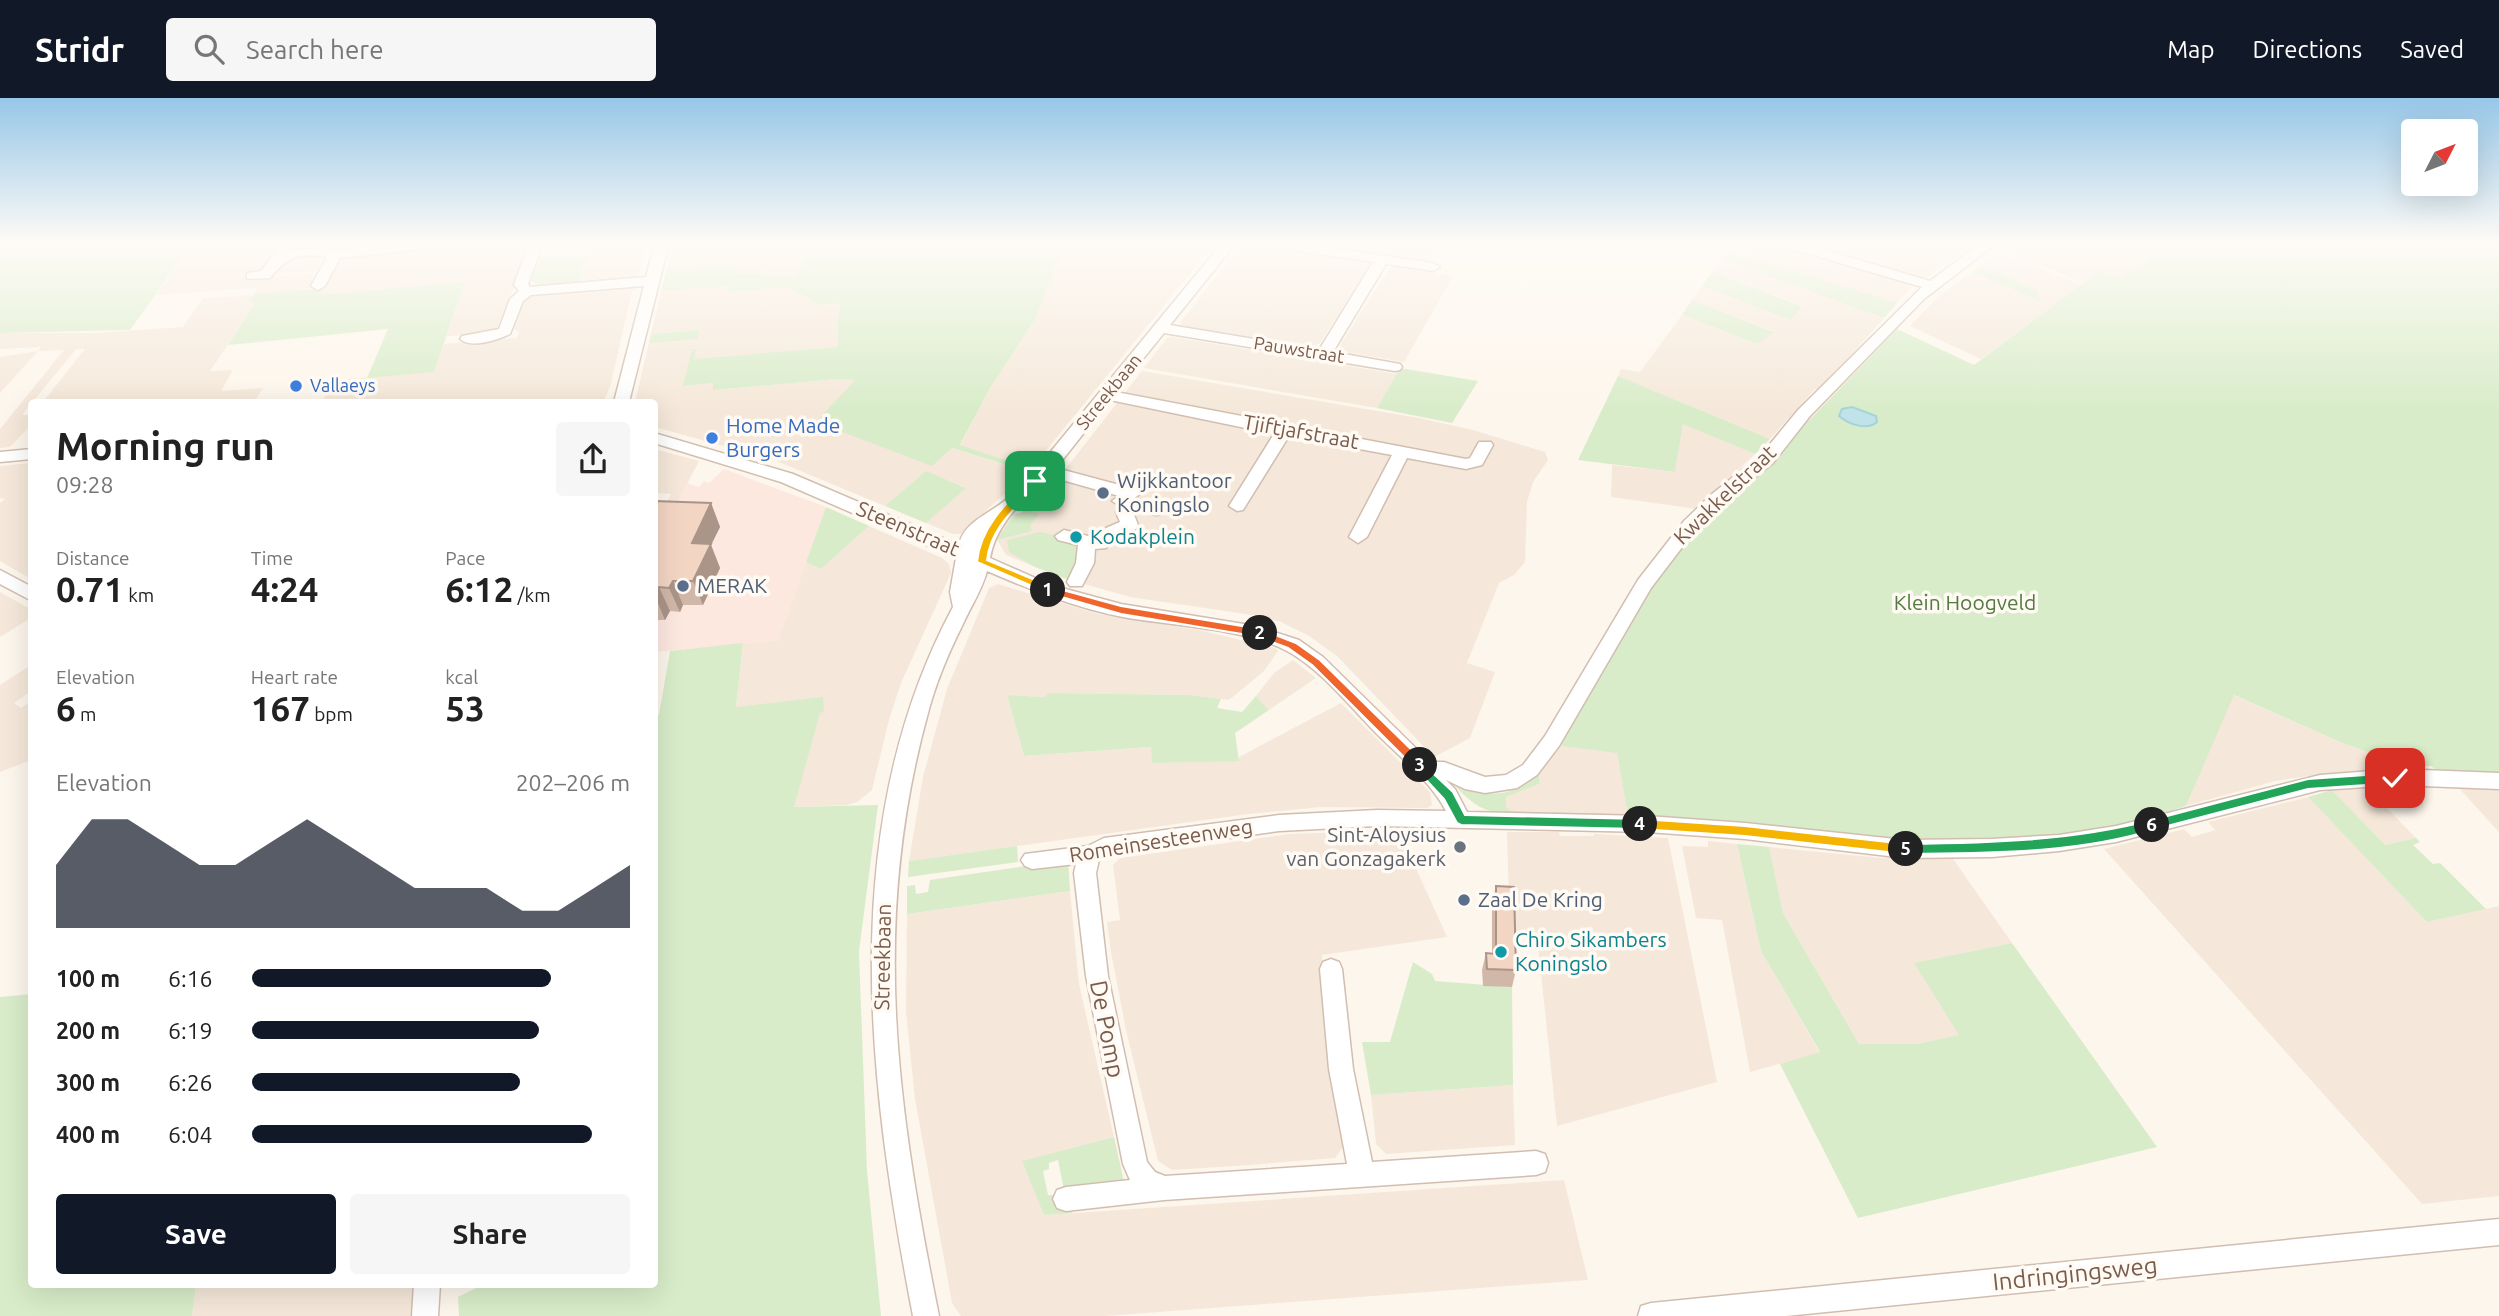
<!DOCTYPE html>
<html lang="en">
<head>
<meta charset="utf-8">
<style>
  :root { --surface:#fff; --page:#f6f6f6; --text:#222; --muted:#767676; --accent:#111827 }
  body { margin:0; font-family:Ubuntu,sans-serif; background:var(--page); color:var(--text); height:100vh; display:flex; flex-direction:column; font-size:26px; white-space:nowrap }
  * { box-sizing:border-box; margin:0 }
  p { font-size:23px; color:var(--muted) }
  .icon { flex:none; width:38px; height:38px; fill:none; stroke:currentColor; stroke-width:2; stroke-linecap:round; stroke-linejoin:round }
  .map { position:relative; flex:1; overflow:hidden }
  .sheet { position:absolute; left:28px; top:301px; width:630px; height:889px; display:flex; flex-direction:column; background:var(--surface); border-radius:7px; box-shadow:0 7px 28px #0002 }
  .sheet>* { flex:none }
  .needle { width:46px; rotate:48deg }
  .buttons { position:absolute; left:2401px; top:21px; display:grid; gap:14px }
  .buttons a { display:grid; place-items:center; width:77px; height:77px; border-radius:7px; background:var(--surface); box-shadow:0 7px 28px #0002; font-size:35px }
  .pin { position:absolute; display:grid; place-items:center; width:60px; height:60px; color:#fff; margin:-30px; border-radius:14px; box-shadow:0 4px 10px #0006 }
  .km { position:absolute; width:35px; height:35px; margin:-18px; border-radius:50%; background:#222; color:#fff; font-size:19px; line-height:35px; text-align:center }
  .round { display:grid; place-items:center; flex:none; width:74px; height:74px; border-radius:7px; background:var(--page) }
  .head { display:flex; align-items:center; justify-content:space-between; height:119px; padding:0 28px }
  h1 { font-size:38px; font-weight:700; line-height:52px }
  .figures { display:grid; grid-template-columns:repeat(3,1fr); gap:10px; height:119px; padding:7px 28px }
  .figures div { display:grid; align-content:center }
  .figures b { font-size:35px; font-weight:700 }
  .figures small { font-size:19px; font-weight:400 }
  .figures p { font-size:19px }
  .chart { height:196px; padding:14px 28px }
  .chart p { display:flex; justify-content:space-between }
  .chart svg { width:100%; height:126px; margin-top:7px; fill:var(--accent); opacity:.7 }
  .action { display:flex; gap:14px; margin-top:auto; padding:14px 28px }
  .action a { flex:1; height:80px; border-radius:7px; background:var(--accent); color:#fff; font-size:28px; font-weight:700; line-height:80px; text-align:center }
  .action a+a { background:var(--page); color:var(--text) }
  ul { padding:0 28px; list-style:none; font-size:23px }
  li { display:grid; grid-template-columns:112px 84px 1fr; align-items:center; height:52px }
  li i { height:18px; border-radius:9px; background:var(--accent) }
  header { display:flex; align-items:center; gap:42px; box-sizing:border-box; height:98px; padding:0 35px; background:var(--accent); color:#fff }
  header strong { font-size:33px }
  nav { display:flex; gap:38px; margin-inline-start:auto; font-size:24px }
  .search { width:490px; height:63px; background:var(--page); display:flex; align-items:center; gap:18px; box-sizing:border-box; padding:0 24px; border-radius:7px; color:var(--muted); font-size:26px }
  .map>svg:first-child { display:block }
</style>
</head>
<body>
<header>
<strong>Stridr</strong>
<div class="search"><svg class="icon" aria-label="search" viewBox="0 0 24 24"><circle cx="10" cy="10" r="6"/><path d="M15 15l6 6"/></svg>Search here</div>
<nav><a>Map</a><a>Directions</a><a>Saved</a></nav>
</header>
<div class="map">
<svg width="2499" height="1218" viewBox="0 0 2499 1218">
  <rect width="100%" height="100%" fill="#fdf6ec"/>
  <g fill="#f5e8da">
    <polygon points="192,145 280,145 270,164 270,178 318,175 309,191 254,196 257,190 156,197"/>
    <polygon points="489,145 531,147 497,230 484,236 447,238 465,184 319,197 339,161 353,156"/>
    <polygon points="590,145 647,145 638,180 578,184"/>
    <polygon points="728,145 817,145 796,178 736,175 736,167 667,171 672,149"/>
    <polygon points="1064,145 1215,145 1031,371 960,348 990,290 1036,220"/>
    <polygon points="1308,145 1438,145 1431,163"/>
    <polygon points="1758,145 1772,145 1906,185 1911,190 1897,205 1746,159"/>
    <polygon points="1802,145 1973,145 1927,179 1915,179"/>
    <polygon points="2014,145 2177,145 2166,152 2162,151 2122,182 2098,174 2083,185 2005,153"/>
    <polygon points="1244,146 1366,165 1369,169 1320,245 1309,249 1183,228 1180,225 1240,148"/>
    <polygon points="1999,156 2082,186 1981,261 1910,228 1939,198 1972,174 2040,203 2037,192 1981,168"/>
    <polygon points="315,157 322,163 316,173 273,177 281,164"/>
    <polygon points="1721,161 1884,220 1827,285 1820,292 1815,291 1770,341 1618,278 1621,271 1640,274 1682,217 1756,246 1773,233 1692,202 1702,188 1791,221 1802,207 1712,174"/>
    <polygon points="1394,169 1453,178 1404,264 1345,254 1339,249 1389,171"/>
    <polygon points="729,188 728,194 789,189 819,207 842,205 838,220 839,249 693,262 684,288 714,285 713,292 837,281 856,282 817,325 951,350 1028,374 961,436 953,436 926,425 965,389 926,374 885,408 774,362 655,329 654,304 635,304 649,245 697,241 699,232 651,236 661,193"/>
    <polygon points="633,189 610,289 603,304 322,304 333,282 434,274 444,246 517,240 519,234 514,231 524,202 536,196"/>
    <polygon points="254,197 251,203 257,203 210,273 233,272 221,293 263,290 254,304 43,304 85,251 76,251 22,317 31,317 29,329 10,349 0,350 0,331 64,252 38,253 0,295 0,259 38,253 41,249 0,251 0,235 97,235 183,229 203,200"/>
    <polygon points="1173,239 1397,276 1377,310 1144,270 1167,240"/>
    <polygon points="1142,273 1419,320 1473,332 1545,354 1548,362 1533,384 1527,404 1525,464 1514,477 1499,485 1467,565 1495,574 1470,640 1434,659 1337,558 1309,538 1281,524 1259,518 1130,499 1063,480 1006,457 996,440 1014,416 1032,414"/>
    <polygon points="1683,325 1755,356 1697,411 1611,399 1612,367 1675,374"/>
    <polygon points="654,351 699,363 666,426 656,425 671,396 655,395"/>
    <polygon points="31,365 31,481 0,463 0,405 5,401 0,400 0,368"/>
    <polygon points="869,428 942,460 949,466 951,475 901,585 889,622 872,692 857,704 847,707 793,709 820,614 736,609 743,545 778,542 806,464 821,471"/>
    <polygon points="998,486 1098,516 1199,532 1275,550 1278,553 1264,573 1229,602 1190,597 1049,595 1044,599 1007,597 1024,658 1152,649 1153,665 1239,662 1239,659 1341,605 1430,694 1432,707 1427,710 1321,709 1248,716 909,763 923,679 947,591 989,490"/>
    <polygon points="0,494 32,512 31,520 0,539"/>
    <polygon points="1293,562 1316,580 1269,612 1256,598 1274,575"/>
    <polygon points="31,567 31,593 14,605 21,610 31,603 31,662 0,674 0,587"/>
    <polygon points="2233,597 2340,644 2392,663 2398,670 2329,675 2275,683 2186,708"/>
    <polygon points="1561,648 1617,654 1628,718 1515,716 1506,709 1506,699 1539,686 1539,676"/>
    <polygon points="2364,687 2416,740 2385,747 2332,692"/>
    <polygon points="2458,689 2499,690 2499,734"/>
    <polygon points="2308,699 2427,824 2499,808 2499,1098 2422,1106 2104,751 2184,731 2192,739 2215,732 2208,724"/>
    <polygon points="1403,732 1407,757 1410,757 1447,839 1322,857 1327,961 1343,1049 1335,1060 1250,1067 1172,1072 1158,1063 1126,932 1111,854 1107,824 1120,822 1113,767 1120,760 1289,736"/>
    <polygon points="1507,734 1559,734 1560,738 1594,738 1594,736 1668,740 1717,984 1557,1028 1537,837 1510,836"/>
    <polygon points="1708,743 1737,746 1761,853 1820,955 1750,974 1722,822 1696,820 1682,748 1708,749"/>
    <polygon points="1769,749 1881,760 1951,758 2012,845 1915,865 1960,937 1917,946 1859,946 1783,815"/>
    <polygon points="1070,793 1079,886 1114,1039 1023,1063 1044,1117 1564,1082 1588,1182 1105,1218 961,1218 952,1205 915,1001 906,914 907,816"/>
    <polygon points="1513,987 1515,1047 1386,1056 1376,1046 1371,997"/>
    <polygon points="196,1187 196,1186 414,1187 411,1218 192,1218"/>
  </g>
  <polygon fill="#fde8e0" points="724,371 826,409 778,543 655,554 655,427 666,426 687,385 699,389 704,383 709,385"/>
  <g fill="#d8ecc9">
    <polygon points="0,145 192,145 130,232 0,235"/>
    <polygon points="817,145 1064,145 1036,220 990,290 960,347 1031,371 1028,374 952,350 932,368 816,324 855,282 837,281 713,292 713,285 683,288 692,251 647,255 696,251 694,261 838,249 838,220 841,205 819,207 789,189 728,194 728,188 661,193 667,171 737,167 736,175 796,178"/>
    <path d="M2177,145H2499V690L2458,689L2431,668L2417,669L2412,662L2392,663L2340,644L2234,597L2186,708C2144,721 2102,735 2057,740C1915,756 1770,731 1628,718L1617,655L1561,648L1587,593L1622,529L1697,425L1770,363L1897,231L1974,267L2098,174L2122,181L2162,151L2166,152Z"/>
    <polygon points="1727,153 1897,205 1884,220 1721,161"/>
    <polygon points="587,157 578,184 539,188 531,183 540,160"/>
    <polygon points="1981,168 2037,192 2040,203 1972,174"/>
    <polygon points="1712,174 1802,208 1791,222 1702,188"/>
    <polygon points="465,184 434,274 367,280 388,231 228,247 256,204 250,204 254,196 323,190 320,197"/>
    <polygon points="1692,202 1774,234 1757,246 1682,217"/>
    <polygon points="699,232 698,241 649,245 651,236"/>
    <polygon points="1400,270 1478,283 1452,325 1377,310"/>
    <polygon points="1618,278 1770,341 1755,356 1683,326 1675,374 1578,362"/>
    <polygon points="926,373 966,390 926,425 885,408"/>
    <polygon points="1056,380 1065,382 1066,385 1057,383 1033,414 1039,416 1030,427 1032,433 997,442 1014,416 1021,415"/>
    <polygon points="826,409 869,428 821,471 806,464"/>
    <polygon points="1040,434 1057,438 1078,448 1081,458 1072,470 1074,477 1067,481 1035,469 1009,454 1007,442"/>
    <polygon points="743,545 736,609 823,599 824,614 820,615 794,709 878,707 859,853 867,1073 881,1218 459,1218 458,1199 482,1187 654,1186 655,618 659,617 670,553"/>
    <polygon points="1049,595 1190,597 1221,601 1217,610 1242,614 1256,598 1269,612 1235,635 1239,663 1152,665 1151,649 1024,658 1007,597 1044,599"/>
    <path d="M1539,676V686L1506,699V709L1515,716C1480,715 1473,706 1449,682C1486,699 1505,703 1539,676Z"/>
    <polygon points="2332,692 2385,747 2416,740 2420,744 2413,747 2433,766 2440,765 2486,811 2427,824 2308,699"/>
    <polygon points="1737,746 1769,749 1783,815 1859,946 1917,946 1959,937 1914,865 2012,845 2157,1049 1858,1120 1780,966 1820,954 1761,853"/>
    <polygon points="1017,748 1018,764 908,779 909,763"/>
    <polygon points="1068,762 1070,793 907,816 907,788 915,787 916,796 928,794 930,782"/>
    <polygon points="1413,864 1432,876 1435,883 1512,889 1513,987 1371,997 1362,944 1390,944"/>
    <polygon points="31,896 32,1186 196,1187 192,1218 0,1218 0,899"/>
    <polygon points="1114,1039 1125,1088 1064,1092 1058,1062 1049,1065 1049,1071 1043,1073 1048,1097 1065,1097 1073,1105 1072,1115 1044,1117 1022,1063"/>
  </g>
  <path fill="#bfe3e8" stroke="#a5d3da" stroke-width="2" d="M1852,309L1876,318L1877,324C1867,333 1848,326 1839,318L1842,311Z"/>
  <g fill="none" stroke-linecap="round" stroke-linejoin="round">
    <defs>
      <g id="minor">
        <path d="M279,145H293L289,152L321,150L335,153L398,145H449L442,149L340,160L325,188L318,192L311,188L327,159C300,154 286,159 270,180L247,181V175L261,173L273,157L278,156L275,152Z"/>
        <path d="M529,145H543L528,186L530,189L646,179L655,145H669L629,304H614L644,188L531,197L523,203L510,236C497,242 471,251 460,241L462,238L499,231L510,201L519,193L514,187Z"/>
        <path d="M1222,145H1236L1170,227L1319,252L1373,164L1274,149L1267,145H1300L1433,165L1440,169L1433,173L1386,166L1333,254L1400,266L1402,269L1400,272L1395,273L1164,235L1116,294L1466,361L1470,360L1479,344H1491L1493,347L1482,367L1466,371L1407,360L1367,439L1358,445L1349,439L1392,357L1289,338L1243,412L1237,413L1229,408L1274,336L1110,302L1056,370L1138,392L1140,396L1133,401L1162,408L1164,412L1162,416L1156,417L1134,412L1133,414L1138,427L1136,431L1118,438L1106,450L1095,451L1094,465L1082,488H1070L1067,484L1076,465L1078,447L1058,442L1055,438L1064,432L1096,440L1106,430L1120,424L1116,414L1120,408L1112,403L1119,398L1048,378C1024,402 996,425 990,460L1051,487L1121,506L1256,528L1299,542L1323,559L1430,664H1444L1485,679L1506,677L1523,667L1545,638L1638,482L1684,423L1712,396L1761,357L1798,312L1922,189L1782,148L1780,145H1801L1930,183L1981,145H1997L1924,201L1810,318L1773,365L1724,404L1696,431L1651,490L1559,648L1537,677L1517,690L1485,695L1465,691L1446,682L1455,691L1467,714L1647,718L1745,725L1905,742L1992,741L2059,737L2116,728L2320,677L2397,671L2499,675V691L2397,687L2320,692L2116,744L2059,753L1992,759L1905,760L1745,741L1647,734L1377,728L1279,733L1108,757L1099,762L1096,775L1108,878L1147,1064L1155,1074L1165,1078L1347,1066L1329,971L1320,871L1323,864L1331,861L1339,864L1342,871L1353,971L1372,1064L1536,1053L1545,1056L1548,1065L1545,1074L1536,1077L1164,1102L1066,1113L1057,1110L1053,1101L1057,1092L1066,1089L1130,1082L1123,1066L1086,878L1074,775L1076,766L1032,771L1025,768L1021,762L1025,756L1088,748L1104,740L1279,717L1377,712L1446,713C1431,684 1402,661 1379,638C1352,611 1319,569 1285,552C1242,530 1172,528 1123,519C1076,510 1031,492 987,473C982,492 971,508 963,526C949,554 936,584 928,615C870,825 897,1008 939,1218H913C868,984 835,729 953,509L950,494L956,460L781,384L654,345V335L793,376L959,447C963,424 991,415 1007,401C1018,391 1028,379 1039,368Z"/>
        <polygon points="32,351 32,361 0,364 0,354"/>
        <polygon points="0,472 32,489 32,503 0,486"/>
        <polygon points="2499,1121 2499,1147 1786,1218 1638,1218 1641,1208 1651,1205"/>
        <polygon points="414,1186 440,1186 438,1218 412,1218"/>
      </g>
    </defs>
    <use href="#minor" stroke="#d1beb0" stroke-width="3"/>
    <use href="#minor" fill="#fff" fill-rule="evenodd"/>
  </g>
  <g fill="#d1b7a8">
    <polygon points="654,403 711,405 720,429 711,447 720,470 703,507 683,507 680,514 670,513 665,522 654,522"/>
    <polygon points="1496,788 1516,872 1512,889 1483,888 1482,872 1486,855 1492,855 1492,805"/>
  </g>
  <g fill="#aa9588">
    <polygon points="711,405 720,429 711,447 720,470 703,507 693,483 692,445"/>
    <polygon points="673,483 683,507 680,514 669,490"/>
    <polygon points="659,489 670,513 665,522 655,498"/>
  </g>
  <g fill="#f3d5c3" stroke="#aa9588" stroke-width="2">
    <polygon points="654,403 711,405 692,445 711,446 693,483 673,483 669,490 659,489 654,498"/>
    <polygon points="1496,788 1514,789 1516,872 1487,871 1486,855 1496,856"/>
  </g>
  <linearGradient id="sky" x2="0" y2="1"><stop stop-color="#97c7e8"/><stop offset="0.46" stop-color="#fefbf6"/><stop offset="1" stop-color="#fefbf6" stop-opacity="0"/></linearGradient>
  <rect width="2499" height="315" fill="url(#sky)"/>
  <path fill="#f5b400" stroke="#fff" stroke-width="2" d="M1031,381L1040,383C1019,408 991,427 987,462L1052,489V494L1048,495L977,464C980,429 1007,404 1031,381Z"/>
  <polygon fill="#f0652b" stroke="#fff" stroke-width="2" points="1048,488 1121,508 1260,531 1266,535 1260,539 1121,516 1044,494 1044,489"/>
  <polygon fill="#f0652b" stroke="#fff" stroke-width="2" points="1260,531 1296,545 1320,562 1424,664 1424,671 1416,671 1312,567 1288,550 1256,538 1256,532"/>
  <polygon fill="#22a559" stroke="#fff" stroke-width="2" points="1420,663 1453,694 1465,717 1640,721 1646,726 1640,731 1461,727 1457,725 1444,701 1416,671 1416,664"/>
  <polygon fill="#f5b400" stroke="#fff" stroke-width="2" points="1640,721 1745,728 1906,746 1912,751 1906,756 1745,738 1640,731 1634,726"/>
  <path fill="#22a559" stroke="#fff" stroke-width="2" d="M2152,722L2158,727L2156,731C2076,756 1989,755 1906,756L1900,751L1906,746C1989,745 2071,743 2152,722Z"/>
  <polygon fill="#22a559" stroke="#fff" stroke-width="2" points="2395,675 2401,680 2395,685 2308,691 2152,732 2146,727 2152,722 2308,681"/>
  <g fill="#3f7fe0" stroke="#fffaf3" stroke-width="2.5">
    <circle cx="296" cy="288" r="7"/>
    <circle cx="712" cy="340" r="7"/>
  </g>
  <g fill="#5c6f8a" stroke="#fffaf3" stroke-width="2.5">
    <circle cx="1103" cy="395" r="7"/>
    <circle cx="683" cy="488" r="7"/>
    <circle cx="1464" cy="802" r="7"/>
  </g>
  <g fill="#0f9aa8" stroke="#fffaf3" stroke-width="2.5">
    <circle cx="1076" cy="439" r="7"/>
    <circle cx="1501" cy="854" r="7"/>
  </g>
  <circle fill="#6b7280" stroke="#fffaf3" stroke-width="2.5" cx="1460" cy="749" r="7"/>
  <g text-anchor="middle" stroke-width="7" stroke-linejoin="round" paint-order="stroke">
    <g font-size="18" fill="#7a5c4d" stroke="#fffaf3">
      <text transform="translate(1299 252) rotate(9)" y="6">Pauwstraat</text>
      <text transform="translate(1109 294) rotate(-51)" y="6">Streekbaan</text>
    </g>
    <g font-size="18" fill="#366cbe" stroke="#fffaf3" text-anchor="start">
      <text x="310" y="294">Vallaeys</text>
    </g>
    <g font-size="21" fill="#366cbe" stroke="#fffaf3" text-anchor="start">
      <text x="726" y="335">Home Made<tspan x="726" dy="24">Burgers</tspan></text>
    </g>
    <g font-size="21" fill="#7a5c4d" stroke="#fffaf3">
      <text transform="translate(1301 334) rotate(10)" y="7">Tjiftjafstraat</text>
      <text transform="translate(1725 397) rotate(-44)" y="7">Kwakkelstraat</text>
      <text transform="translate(908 431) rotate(23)" y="7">Steenstraat</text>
      <text transform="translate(1161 743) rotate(-9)" y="7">Romeinsesteenweg</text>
      <text transform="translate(883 859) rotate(-89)" y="7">Streekbaan</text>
    </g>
    <g font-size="21" fill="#4e5e75" stroke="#fffaf3" text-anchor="start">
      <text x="1117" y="390">Wijkkantoor<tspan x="1117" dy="24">Koningslo</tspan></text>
      <text x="697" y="495">MERAK</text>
      <text x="1478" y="809">Zaal De Kring</text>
    </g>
    <g font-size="21" fill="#0d838f" stroke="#fffaf3" text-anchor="start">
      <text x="1090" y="446">Kodakplein</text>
      <text x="1515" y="849">Chiro Sikambers<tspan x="1515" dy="24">Koningslo</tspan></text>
    </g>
    <g font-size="21" fill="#537a41" stroke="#fffaf3">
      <text x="1965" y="512">Klein Hoogveld</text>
    </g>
    <g font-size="21" fill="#5b616d" stroke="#fffaf3" text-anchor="end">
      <text x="1446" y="744">Sint-Aloysius<tspan x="1446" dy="24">van Gonzagakerk</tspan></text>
    </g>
    <g font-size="24" fill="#7a5c4d" stroke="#fffaf3">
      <text transform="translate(1107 931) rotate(79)" y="8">De Pomp</text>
      <text transform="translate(2075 1176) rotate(-6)" y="8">Indringingsweg</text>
    </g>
  </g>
</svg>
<div class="buttons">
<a><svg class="needle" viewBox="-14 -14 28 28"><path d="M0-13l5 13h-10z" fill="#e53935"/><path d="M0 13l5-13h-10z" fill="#767676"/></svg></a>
</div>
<div class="pin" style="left:1035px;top:383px;background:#1e9e55"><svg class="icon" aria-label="arrive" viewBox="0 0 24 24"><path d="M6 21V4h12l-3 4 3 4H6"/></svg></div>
<div class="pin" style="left:2395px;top:680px;background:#d93025"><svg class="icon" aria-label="check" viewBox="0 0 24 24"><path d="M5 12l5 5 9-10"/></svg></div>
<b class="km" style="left:1048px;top:492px">1</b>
<b class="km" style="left:1260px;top:535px">2</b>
<b class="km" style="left:1420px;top:667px">3</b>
<b class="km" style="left:1640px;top:726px">4</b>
<b class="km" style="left:1906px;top:751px">5</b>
<b class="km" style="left:2152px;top:727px">6</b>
<section class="sheet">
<div class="head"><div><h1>Morning run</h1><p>09:28</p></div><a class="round"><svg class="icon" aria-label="share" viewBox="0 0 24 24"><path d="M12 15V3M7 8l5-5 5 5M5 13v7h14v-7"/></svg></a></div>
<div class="figures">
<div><p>Distance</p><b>0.71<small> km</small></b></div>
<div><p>Time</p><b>4:24</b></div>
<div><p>Pace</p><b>6:12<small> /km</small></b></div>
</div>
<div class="figures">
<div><p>Elevation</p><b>6<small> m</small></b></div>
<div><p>Heart rate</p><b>167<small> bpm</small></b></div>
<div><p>kcal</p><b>53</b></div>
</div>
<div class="chart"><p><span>Elevation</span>202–206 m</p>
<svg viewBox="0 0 160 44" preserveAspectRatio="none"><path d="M0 44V22L10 6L20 6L30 14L40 22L50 22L60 14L70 6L80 14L90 22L100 30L110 30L120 30L130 38L140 38L150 30L160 22V44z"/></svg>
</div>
<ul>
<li><b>100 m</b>6:16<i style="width:79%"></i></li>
<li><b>200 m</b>6:19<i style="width:76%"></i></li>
<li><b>300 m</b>6:26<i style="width:71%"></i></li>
<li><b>400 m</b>6:04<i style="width:90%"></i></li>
</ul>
<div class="action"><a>Save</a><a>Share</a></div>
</section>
</div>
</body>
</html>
